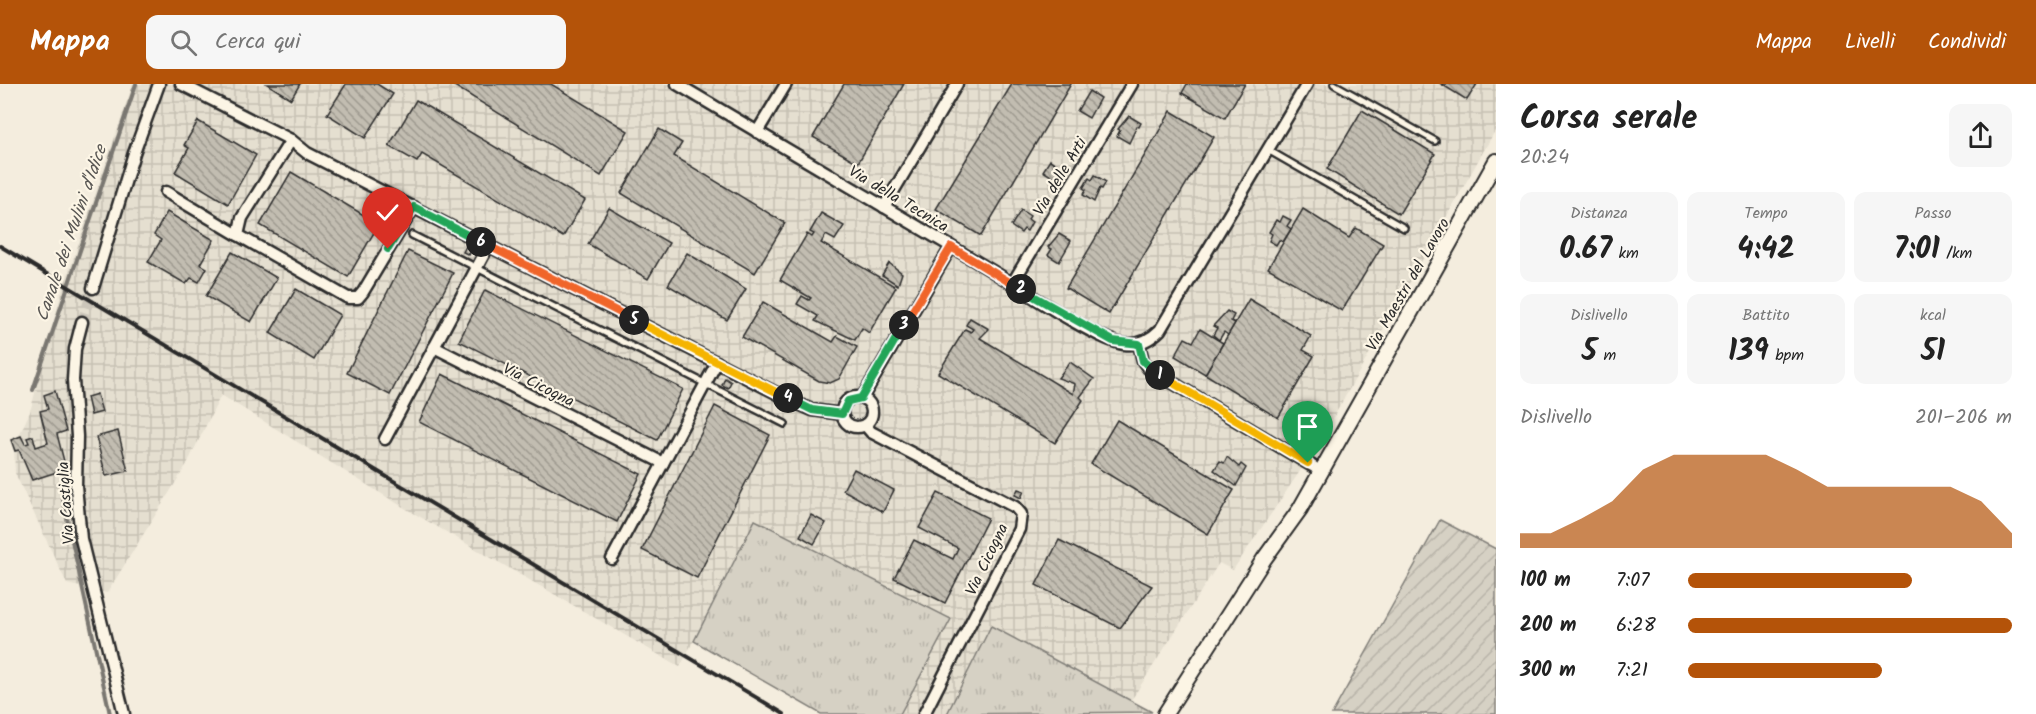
<!DOCTYPE html>
<html lang="it">
<head>
<meta charset="utf-8">
<style>
  :root { --surface:#fff; --page:#f6f6f6; --text:#222; --muted:#767676; --accent:#b45309 }
  body { margin:0; font-family:Kalam,sans-serif; background:var(--page); color:var(--text); height:100vh; display:flex; flex-direction:column; font-size:22px; white-space:nowrap }
  * { box-sizing:border-box; margin:0 }
  p { font-size:20px; color:var(--muted) }
  .icon { flex:none; width:33px; height:33px; fill:none; stroke:currentColor; stroke-width:2; stroke-linecap:round; stroke-linejoin:round }
  .map { position:relative; flex:1; overflow:hidden }
  .panel { display:flex; flex-direction:column; background:var(--surface); width:540px }
  .panel>* { flex:none }
  .pin { position:absolute; display:grid; place-items:center; width:51px; height:51px; color:#fff; margin:-62px -26px; border-radius:50% 50% 50% 0; rotate:-45deg; box-shadow:0 0 6px #0007 }
  .pin .icon { rotate:45deg }
  .km { position:absolute; width:30px; height:30px; margin:-15px; border-radius:50%; background:#222; color:#fff; font-size:16px; line-height:30px; text-align:center }
  .round { display:grid; place-items:center; flex:none; width:63px; height:63px; border-radius:12px; background:var(--page) }
  .headline { display:flex; align-items:center; justify-content:space-between; height:102px; padding:0 24px }
  h1 { font-size:33px; font-weight:600; line-height:45px }
  .figures { display:grid; grid-template-columns:repeat(3,1fr); gap:9px; height:102px; padding:6px 24px }
  .figures div { display:grid; align-content:center; border-radius:12px; background:var(--page); text-align:center }
  .figures b { font-size:30px; font-weight:600 }
  .figures small { font-size:16px; font-weight:400 }
  .figures p { font-size:16px }
  .chart { height:168px; padding:12px 24px }
  .chart p { display:flex; justify-content:space-between }
  .chart svg { width:100%; height:108px; margin-top:6px; fill:var(--accent); opacity:.7 }
  ul { padding:0 24px; list-style:none; font-size:20px }
  li { display:grid; grid-template-columns:96px 72px 1fr; align-items:center; height:45px }
  li i { height:15px; border-radius:8px; background:var(--accent) }
  header { display:flex; align-items:center; gap:36px; box-sizing:border-box; height:84px; padding:0 30px; background:var(--accent); color:#fff }
  header strong { font-size:28px }
  nav { display:flex; gap:33px; margin-inline-start:auto; font-size:21px }
  .search { width:420px; height:54px; background:var(--page); display:flex; align-items:center; gap:15px; box-sizing:border-box; padding:0 21px; border-radius:12px; color:var(--muted); font-size:22px }
  main { display:flex; flex:1; min-height:0 }
  .map>svg:first-child { display:block }
</style>
</head>
<body>
<header>
<strong>Mappa</strong>
<div class="search"><svg class="icon" aria-label="search" viewBox="0 0 24 24"><circle cx="10" cy="10" r="6"/><path d="M15 15l6 6"/></svg>Cerca qui</div>
<nav><a>Mappa</a><a>Livelli</a><a>Condividi</a></nav>
</header>
<main>
<div class="map">
<svg width="1496" height="630" viewBox="0 0 1496 630">
  <defs>
    <pattern id="industrial-grid" width="8" height="8" patternUnits="userSpaceOnUse" patternTransform="scale(1.5)"><rect width="8" height="8" fill="#e5dfd0"/><path d="M0 4h8M4 0v8" fill="none" stroke="#c5c0b3"/></pattern>
    <pattern id="grass-tufts" width="24" height="20" patternUnits="userSpaceOnUse" patternTransform="scale(1.5)"><rect width="24" height="20" fill="#d6d1c4"/><path d="M3 7l-1-3M5 7V3M7 7l1-3M15 17l-1-3M17 17v-4M19 17l1-3" fill="none" stroke="#b8b4a9"/></pattern>
    <pattern id="garden-furrows" width="10" height="10" patternUnits="userSpaceOnUse" patternTransform="scale(1.5)"><rect width="10" height="10" fill="#d6d1c4"/><path d="M-1 1l2-2M0 10L10 0M9 11l2-2" fill="none" stroke="#b8b4a9"/></pattern>
    <pattern id="building-back-hatch" width="6" height="6" patternUnits="userSpaceOnUse" patternTransform="scale(1.5)"><rect width="6" height="6" fill="#c2bdb1"/><path d="M-1 5l2 2M0 0l6 6M5-1l2 2" fill="none" stroke="#9e9a90"/></pattern>
  </defs>
  <rect width="100%" height="100%" fill="#f4edde"/>
  <filter id="ink" filterUnits="userSpaceOnUse"><feTurbulence type="fractalNoise" baseFrequency=".0167" numOctaves="2"/><feDisplacementMap in="SourceGraphic" scale="12" xChannelSelector="R" yChannelSelector="G"/><feConvolveMatrix kernelMatrix="1 2 1 2 8 2 1 2 1" color-interpolation-filters="sRGB"/></filter>
  <g filter="url(#ink)">
    <polygon fill="url(#industrial-grid)" points="133,0 1496,0 1496,45 1319,359 1233,486 1219,479 1130,618 992,542 947,630 900,630 950,535 755,437 680,583 403,423 221,311 187,380 107,509 67,500 15,389 14,362 30,328 60,214"/>
    <g fill="url(#grass-tufts)" stroke="#807e78" stroke-width="1.5">
      <polygon points="755,436 951,535 900,630 821,630 694,557"/>
      <polygon points="991,542 1152,628 947,630"/>
    </g>
    <polygon fill="url(#garden-furrows)" stroke="#807e78" stroke-width="1.5" points="1440,436 1496,465 1496,630 1332,630"/>
    <g fill="none" stroke-linecap="round" stroke-linejoin="round">
      <g stroke="#7a7771" stroke-width="4">
        <polyline points="33,306 136,0"/>
        <polyline points="62,411 110,630"/>
      </g>
    </g>
    <g fill="url(#building-back-hatch)" stroke="#2b2b2b" stroke-width="1.5">
      <polygon points="267,0 300,0 291,15"/>
      <polygon points="346,0 377,0 393,10 365,54 327,30"/>
      <polygon points="451,0 551,0 628,47 601,92"/>
      <polygon points="844,0 904,0 858,79 813,53"/>
      <polygon points="1012,0 1071,0 981,152 936,125"/>
      <polygon points="1187,0 1245,0 1225,34 1182,9"/>
      <polygon points="1441,0 1477,0 1467,16"/>
      <polygon points="1089,7 1100,14 1089,34 1077,27"/>
      <polygon points="416,16 585,116 563,153 422,70 417,78 389,62"/>
      <polygon points="1362,26 1435,70 1399,130 1327,85"/>
      <polygon points="1171,27 1214,53 1109,230 1066,204"/>
      <polygon points="1129,32 1141,39 1139,43 1137,42 1129,59 1117,52 1120,46 1118,45"/>
      <polygon points="198,37 256,71 228,120 175,88 189,64 184,61"/>
      <polygon points="659,45 682,59 674,72 785,139 755,189 621,109"/>
      <polygon points="1050,76 1061,83 1054,94 1043,87"/>
      <polygon points="291,88 379,140 348,193 260,141"/>
      <polygon points="1095,91 1106,98 1102,105 1100,104 1094,118 1083,111 1086,106 1083,104 1089,94 1092,96"/>
      <polygon points="609,124 669,159 648,195 588,160"/>
      <polygon points="1303,125 1349,154 1356,144 1383,160 1342,227 1268,184"/>
      <polygon points="1021,126 1030,132 1028,135 1032,138 1027,147 1024,145 1021,149 1011,142"/>
      <polygon points="167,128 214,156 200,180 207,184 199,198 191,194 186,200 148,178 161,156 154,151"/>
      <polygon points="821,129 844,142 835,156 826,151 821,159 896,203 869,249 862,244 855,256 815,237 818,232 797,220 802,212 809,216 811,214 780,196 807,150 812,153 814,150 810,148"/>
      <polygon points="1283,132 1291,136 1287,142 1291,145 1283,158 1279,156 1276,161 1269,157 1272,150 1269,148 1276,136 1280,138"/>
      <polygon points="1059,150 1071,157 1059,178 1048,171 1052,165 1048,163"/>
      <polygon points="466,162 472,165 469,171 463,168"/>
      <polygon points="408,167 453,189 390,311 347,289"/>
      <polygon points="232,168 277,194 251,238 206,212"/>
      <polygon points="687,169 746,205 727,236 668,201"/>
      <polygon points="889,179 902,189 898,201 882,191"/>
      <polygon points="296,205 340,231 314,276 270,249"/>
      <polygon points="485,206 683,305 657,356 459,257"/>
      <polygon points="1249,215 1311,252 1303,266 1314,272 1278,334 1205,290"/>
      <polygon points="763,218 833,258 837,252 857,263 839,295 830,299 819,297 742,253"/>
      <polygon points="1227,227 1234,231 1231,237 1235,239 1228,251 1224,248 1219,256 1213,251 1217,244 1213,242"/>
      <polygon points="970,234 989,245 980,254 1073,310 1075,300 1058,294 1070,278 1094,295 1080,313 1083,316 1055,359 938,289 965,245 971,248 973,245 966,241"/>
      <polygon points="1200,245 1223,259 1205,290 1175,272 1185,254 1193,258"/>
      <polygon points="442,290 641,390 617,438 419,338"/>
      <polygon points="725,294 731,298 728,304 722,301"/>
      <polygon points="55,307 66,347 57,350 66,385 32,396 19,366 15,367 11,356 21,352 25,360 29,359 27,354 33,352 36,363 48,359 40,327 48,325 44,311"/>
      <polygon points="97,310 102,328 91,331 87,313"/>
      <polygon points="715,322 770,351 697,494 642,466"/>
      <polygon points="1117,336 1234,406 1208,450 1091,380"/>
      <polygon points="118,347 128,387 106,392 96,353"/>
      <polygon points="1227,373 1239,383 1241,380 1246,384 1236,402 1214,386 1220,377 1224,379"/>
      <polygon points="854,385 894,406 883,428 843,406"/>
      <polygon points="1018,405 1024,407 1021,414 1015,411"/>
      <polygon points="938,409 988,434 945,519 894,494 914,456 953,475 958,464 919,444"/>
      <polygon points="811,431 826,439 814,460 800,452"/>
      <polygon points="1059,456 1152,502 1120,544 1036,501"/>
    </g>
    <g fill="none" stroke-linecap="round" stroke-linejoin="round">
      <polyline stroke="#ccc6ba" stroke-width="10" stroke-dasharray="10 5" stroke-linecap="butt" points="82,238 93,204"/>
      <defs>
        <g id="service">
          <polyline points="1334,0 1435,57"/>
          <polyline points="1268,66 1404,144"/>
          <polyline points="412,151 785,340"/>
        </g>
        <g id="minor">
          <polyline points="181,0 291,56 307,69 794,318 812,326 842,330"/>
          <path d="M677,0C784,64 891,126 997,190C1023,206 1098,257 1124,260C1139,262 1150,256 1160,246L1307,0"/>
          <polyline points="757,48 786,0"/>
          <polyline points="291,56 242,134 238,151 348,214 358,214 363,208 414,123"/>
          <polyline points="166,108 238,151"/>
          <polyline points="884,123 957,0"/>
          <polyline points="1012,200 1132,0"/>
          <polyline points="93,204 134,69 159,0"/>
          <polyline points="82,238 75,265 73,296 77,352 76,402 81,455 124,630"/>
          <polyline points="1139,260 1143,277 1148,284 1314,383"/>
          <polyline points="434,263 663,379"/>
          <circle cx="857" cy="328" r="15"/>
          <polyline points="862,314 951,163"/>
          <polyline points="865,341 871,348 1015,423 1021,430 1019,445 924,630"/>
          <polyline points="385,355 489,161"/>
          <polyline points="612,475 717,278"/>
        </g>
        <polyline id="tertiary" points="1165,630 1264,475 1300,425 1496,77"/>
      </defs>
      <use href="#service" stroke="#2b2b2b" stroke-width="10"/>
      <use href="#minor" stroke="#2b2b2b" stroke-width="15"/>
      <use href="#tertiary" stroke="#2b2b2b" stroke-width="18"/>
      <use href="#service" stroke="#fcf5e5" stroke-width="5"/>
      <use href="#minor" stroke="#fcf5e5" stroke-width="10"/>
      <use href="#tertiary" stroke="#fcf5e5" stroke-width="14"/>
      <polyline stroke="#2b2b2b" stroke-width="4" points="0,162 784,630"/>
    </g>
  </g>
  <g fill="none" stroke-linecap="round" stroke-linejoin="round" filter="url(#ink)">
    <defs>
      <polyline id="split-1" points="1160,291 1308,379"/>
      <polyline id="split-2" points="1021,205 1113,257 1139,260 1143,277 1160,291"/>
      <polyline id="split-3" points="904,241 951,163 1021,205"/>
      <polyline id="split-4" points="788,314 812,326 842,330 848,317 861,314 904,241"/>
      <polyline id="split-5" points="634,236 788,314"/>
      <polyline id="split-6" points="481,158 634,236"/>
      <polyline id="split-7" points="388,165 414,123 481,158"/>
    </defs>
    <use href="#split-1" stroke="#fff" stroke-width="12"/>
    <use href="#split-2" stroke="#fff" stroke-width="12"/>
    <use href="#split-3" stroke="#fff" stroke-width="12"/>
    <use href="#split-4" stroke="#fff" stroke-width="12"/>
    <use href="#split-5" stroke="#fff" stroke-width="12"/>
    <use href="#split-6" stroke="#fff" stroke-width="12"/>
    <use href="#split-7" stroke="#fff" stroke-width="12"/>
    <use href="#split-1" stroke="#f5b400" stroke-width="8"/>
    <use href="#split-2" stroke="#22a559" stroke-width="8"/>
    <use href="#split-3" stroke="#f0652b" stroke-width="8"/>
    <use href="#split-4" stroke="#22a559" stroke-width="8"/>
    <use href="#split-5" stroke="#f5b400" stroke-width="8"/>
    <use href="#split-6" stroke="#f0652b" stroke-width="8"/>
    <use href="#split-7" stroke="#22a559" stroke-width="8"/>
  </g>
  <g text-anchor="middle" stroke-width="4.5" stroke-linejoin="round" paint-order="stroke">
    <g font-size="16" fill="#2b2b2b" stroke="#fcf5e5">
      <text transform="translate(1059 92) rotate(-59)" y="6">Via delle Arti</text>
      <text transform="translate(899 114) rotate(31)" y="6">Via della Tecnica</text>
      <text transform="translate(1407 200) rotate(-60)" y="6">Via Maestri del Lavoro</text>
      <text transform="translate(539 300) rotate(27)" y="6">Via Cicogna</text>
      <text transform="translate(65 419) rotate(-94)" y="6">Via Castiglia</text>
      <text transform="translate(986 475) rotate(-64)" y="6">Via Cicogna</text>
    </g>
    <g font-size="18" font-style="italic" fill="#595754" stroke="#fcf5e5">
      <text transform="translate(71 149) rotate(-71)" y="6">Canale dei Mulini d'Idice</text>
    </g>
  </g>
</svg>
<div class="pin" style="left:1308px;top:379px;background:#1e9e55"><svg class="icon" aria-label="arrive" viewBox="0 0 24 24"><path d="M6 21V4h12l-3 4 3 4H6"/></svg></div>
<div class="pin" style="left:388px;top:165px;background:#d93025"><svg class="icon" aria-label="check" viewBox="0 0 24 24"><path d="M5 12l5 5 9-10"/></svg></div>
<b class="km" style="left:1160px;top:291px">1</b>
<b class="km" style="left:1021px;top:205px">2</b>
<b class="km" style="left:904px;top:241px">3</b>
<b class="km" style="left:788px;top:314px">4</b>
<b class="km" style="left:634px;top:236px">5</b>
<b class="km" style="left:481px;top:158px">6</b>
</div>
<section class="panel">
<div class="headline"><div><h1>Corsa serale</h1><p>20:24</p></div><a class="round"><svg class="icon" aria-label="share" viewBox="0 0 24 24"><path d="M12 15V3M7 8l5-5 5 5M5 13v7h14v-7"/></svg></a></div>
<div class="figures">
<div><p>Distanza</p><b>0.67<small> km</small></b></div>
<div><p>Tempo</p><b>4:42</b></div>
<div><p>Passo</p><b>7:01<small> /km</small></b></div>
</div>
<div class="figures">
<div><p>Dislivello</p><b>5<small> m</small></b></div>
<div><p>Battito</p><b>139<small> bpm</small></b></div>
<div><p>kcal</p><b>51</b></div>
</div>
<div class="chart"><p><span>Dislivello</span>201–206 m</p>
<svg viewBox="0 0 160 44" preserveAspectRatio="none"><path d="M0 44V38L10 38L20 32L30 25L40 12L50 6L60 6L70 6L80 6L90 12L100 19L110 19L120 19L130 19L140 19L150 25L160 38V44z"/></svg>
</div>
<ul>
<li><b>100 m</b>7:07<i style="width:69%"></i></li>
<li><b>200 m</b>6:28<i style="width:100%"></i></li>
<li><b>300 m</b>7:21<i style="width:60%"></i></li>
</ul>
</section>
</main>
</body>
</html>
